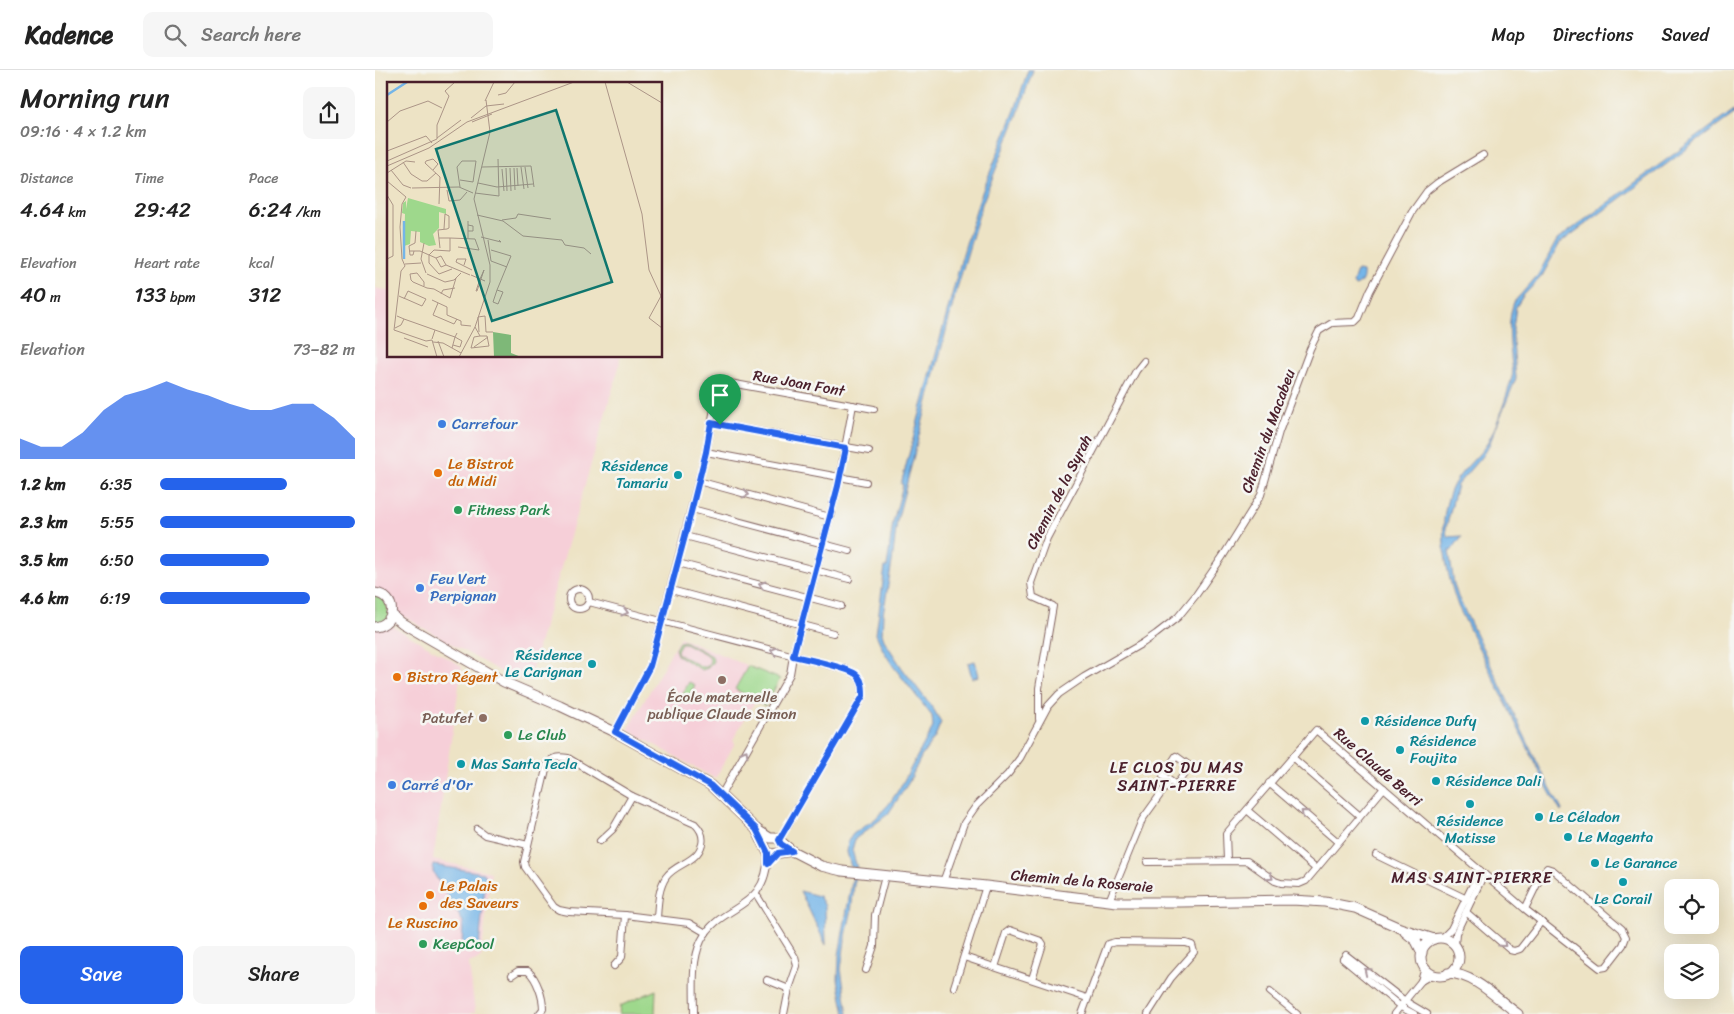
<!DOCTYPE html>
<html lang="en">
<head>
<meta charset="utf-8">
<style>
  :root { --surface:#fff; --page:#f6f6f6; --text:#222; --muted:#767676; --line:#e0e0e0; --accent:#2563eb }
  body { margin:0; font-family:Sriracha,sans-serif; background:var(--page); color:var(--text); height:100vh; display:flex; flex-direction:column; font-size:19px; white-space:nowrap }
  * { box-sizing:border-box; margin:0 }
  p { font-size:16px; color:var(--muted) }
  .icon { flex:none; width:28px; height:28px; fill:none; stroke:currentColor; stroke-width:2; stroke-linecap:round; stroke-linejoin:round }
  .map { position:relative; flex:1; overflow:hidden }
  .drawer { display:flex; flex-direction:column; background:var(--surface); width:375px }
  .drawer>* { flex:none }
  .tools { position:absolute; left:1289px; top:809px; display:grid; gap:10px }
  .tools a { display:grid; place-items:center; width:55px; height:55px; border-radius:10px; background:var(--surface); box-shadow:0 5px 20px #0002; font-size:25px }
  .pin { position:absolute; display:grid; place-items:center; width:42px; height:42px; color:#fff; margin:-51px -21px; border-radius:50% 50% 50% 0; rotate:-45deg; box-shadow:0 0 5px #0007 }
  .pin .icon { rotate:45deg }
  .round { display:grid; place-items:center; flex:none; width:52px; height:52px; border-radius:10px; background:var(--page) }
  .head { display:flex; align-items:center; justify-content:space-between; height:85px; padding:0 20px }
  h1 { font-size:28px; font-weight:600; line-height:38px }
  .metrics { display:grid; grid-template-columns:repeat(3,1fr); gap:8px; height:85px; padding:5px 20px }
  .metrics div { display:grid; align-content:center }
  .metrics b { font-size:21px; font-weight:600 }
  .metrics small { font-size:14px; font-weight:400 }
  .metrics p { font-size:14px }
  .chart { height:140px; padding:10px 20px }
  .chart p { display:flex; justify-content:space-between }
  .chart svg { width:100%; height:90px; margin-top:5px; fill:var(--accent); opacity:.7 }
  .button { display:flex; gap:10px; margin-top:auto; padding:10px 20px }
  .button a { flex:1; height:58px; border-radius:10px; background:var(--accent); color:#fff; font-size:20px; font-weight:600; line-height:58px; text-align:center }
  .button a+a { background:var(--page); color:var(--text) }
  ul { padding:0 20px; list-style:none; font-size:16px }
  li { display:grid; grid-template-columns:80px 60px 1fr; align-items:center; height:38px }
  li i { height:12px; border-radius:6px; background:var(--accent) }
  header { display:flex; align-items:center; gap:30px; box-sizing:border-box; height:70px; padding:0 25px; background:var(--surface); border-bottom:1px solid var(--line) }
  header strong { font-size:24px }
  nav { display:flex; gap:28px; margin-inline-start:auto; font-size:18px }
  .search { width:350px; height:45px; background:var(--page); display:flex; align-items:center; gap:12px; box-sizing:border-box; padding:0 18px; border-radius:10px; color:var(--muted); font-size:19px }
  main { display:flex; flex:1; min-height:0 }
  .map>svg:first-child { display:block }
</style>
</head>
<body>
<header>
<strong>Kadence</strong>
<div class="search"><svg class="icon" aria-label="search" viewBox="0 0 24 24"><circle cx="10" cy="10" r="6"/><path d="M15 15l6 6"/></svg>Search here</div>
<nav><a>Map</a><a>Directions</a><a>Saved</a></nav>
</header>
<main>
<section class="drawer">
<div class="head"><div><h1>Morning run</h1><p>09:16 · 4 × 1.2 km</p></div><a class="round"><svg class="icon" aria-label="share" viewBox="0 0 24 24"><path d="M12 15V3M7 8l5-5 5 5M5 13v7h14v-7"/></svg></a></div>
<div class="metrics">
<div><p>Distance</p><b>4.64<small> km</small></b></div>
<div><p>Time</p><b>29:42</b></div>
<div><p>Pace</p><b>6:24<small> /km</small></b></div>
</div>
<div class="metrics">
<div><p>Elevation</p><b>40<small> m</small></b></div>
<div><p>Heart rate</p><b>133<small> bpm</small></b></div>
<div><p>kcal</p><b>312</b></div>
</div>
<div class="chart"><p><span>Elevation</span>73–82 m</p>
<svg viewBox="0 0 160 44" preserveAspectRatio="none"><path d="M0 44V34L10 38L20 38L30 31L40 20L50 13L60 10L70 6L80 10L90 13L100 17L110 20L120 20L130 17L140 17L150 24L160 34V44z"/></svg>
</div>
<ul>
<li><b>1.2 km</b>6:35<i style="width:65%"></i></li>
<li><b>2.3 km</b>5:55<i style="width:100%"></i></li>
<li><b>3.5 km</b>6:50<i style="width:56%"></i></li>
<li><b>4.6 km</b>6:19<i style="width:77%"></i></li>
</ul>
<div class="button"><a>Save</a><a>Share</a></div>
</section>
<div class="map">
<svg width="1359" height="944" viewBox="0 0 1359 944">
  <rect width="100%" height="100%" fill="#f6f6f2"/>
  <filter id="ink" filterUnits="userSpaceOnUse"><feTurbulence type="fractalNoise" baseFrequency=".02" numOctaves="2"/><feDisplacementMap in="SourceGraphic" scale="10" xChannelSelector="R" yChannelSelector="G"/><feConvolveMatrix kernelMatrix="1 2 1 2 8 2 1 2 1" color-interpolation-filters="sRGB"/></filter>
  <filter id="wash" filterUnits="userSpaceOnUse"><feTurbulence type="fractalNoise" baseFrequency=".0096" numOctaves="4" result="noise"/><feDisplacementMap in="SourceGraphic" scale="20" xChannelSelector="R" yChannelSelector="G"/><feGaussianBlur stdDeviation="1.12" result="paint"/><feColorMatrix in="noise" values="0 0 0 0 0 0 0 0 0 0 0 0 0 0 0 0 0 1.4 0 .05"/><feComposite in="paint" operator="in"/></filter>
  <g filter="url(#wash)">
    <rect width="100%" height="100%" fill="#ede3c5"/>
    <g fill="#f6cfd8">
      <polygon points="0,218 14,221 14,286 245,286 244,297 153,612 124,601 17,540 0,523"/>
      <polygon points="12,553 87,596 58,790 116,802 106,888 94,893 100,942 94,944 0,944 0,557"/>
      <polygon points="305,567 373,596 360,619 380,631 358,670 360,673 341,707 339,708 253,660"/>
    </g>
    <g fill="#9ed88c" stroke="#747c5c" fill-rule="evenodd">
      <polygon points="0,523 9,526 15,548 0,557"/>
      <path d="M309,571L337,586L338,591L333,598L327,600L302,585L300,579L304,572ZM306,573H310L334,586L335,591L332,597H327L303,584L302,580Z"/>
      <polygon points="373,596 405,609 390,636 360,619"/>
      <polygon points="314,612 320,615 312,631 306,627"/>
      <polygon points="281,920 280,944 244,944 245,936"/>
    </g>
    <g fill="#74b5e8" stroke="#5f6a8a">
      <polygon points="653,0 658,0 641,49 607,134 581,222 522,451 517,492 508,544 507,564 509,570 527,598 559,640 566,652 560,667 546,687 534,712 513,744 480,769 477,780 482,798 476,797 472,782 473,771 478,764 500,749 514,734 526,716 558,657 557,646 518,596 508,580 501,564 510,497 512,497 518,452 528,415 526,414 587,187 604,130 640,40"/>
      <path d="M1359,40V44L1185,173L1167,206L1148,226L1141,237L1138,258V272L1141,308L1114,375L1107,386L1082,415L1071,458L1072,467L1087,466L1076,481H1074L1079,514L1083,527L1165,698L1187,740L1186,742L1174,721L1083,536C1070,500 1060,449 1079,414C1088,398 1104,387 1113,372C1123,353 1131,328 1137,307C1139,301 1136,292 1136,285C1134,268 1133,248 1139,232L1163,205L1182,170Z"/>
      <path d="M982,201L988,202C989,208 986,215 980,216L978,213Z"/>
      <polygon points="600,591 604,606 597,608 593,593"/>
      <polygon points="58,795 109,803 111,807 104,876 101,878 87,875 88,852 58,802"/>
      <polygon points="478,805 480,806 476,843 470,870 466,899 473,944 470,944 463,909 464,885"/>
      <polygon points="425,821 444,826 450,836 451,875"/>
    </g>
  </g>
  <g filter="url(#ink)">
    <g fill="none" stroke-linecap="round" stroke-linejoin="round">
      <defs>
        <g id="street">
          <polyline points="336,353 494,381"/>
          <polyline points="331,382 491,412"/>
          <polyline points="323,411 455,447"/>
          <polyline points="317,439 475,481"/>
          <polyline points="310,466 474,509"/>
          <polyline points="303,493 466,536"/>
          <circle cx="204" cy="529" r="10"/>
          <polyline points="296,520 458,563"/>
          <path d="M214,532L473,600C486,606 488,612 488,626L404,770"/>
          <polyline points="664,649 664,618 678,536 658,527 656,513 672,468 761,301 769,291"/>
          <polyline points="240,662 275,596 331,382 344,311 499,339"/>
          <polygon points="801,686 815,696 801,715 788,706"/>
          <polyline points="917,687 985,746"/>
          <polyline points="894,713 963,772"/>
          <polyline points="346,725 415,604 418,586 463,416 478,335"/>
          <polyline points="872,740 941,799"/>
          <polyline points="102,759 110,765 153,775"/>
          <polyline points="225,771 238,759 257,726"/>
          <polyline points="1001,785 1096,831"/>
          <polyline points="852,790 851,764 941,660 1150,839 1225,898 1231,897 1248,875 1251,867 1247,859 1178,800 1172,798 1167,804 1150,839"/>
          <polyline points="772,792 872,791 900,811 906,813 924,814 931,811 1009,718"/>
          <polyline points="568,812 589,753 601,736 633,704 645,688 673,636 684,624 709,607 768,573 781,564 803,547 821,525 848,486 886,425 904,362 935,279 944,261 957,253 980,252 984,248 995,221 1037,142 1052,121 1062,113 1108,85"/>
          <polyline points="381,824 420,887 422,896 414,919 409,944"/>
          <polyline points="734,831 767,750 795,711"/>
          <polyline points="1091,842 1135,880 1139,881 1145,879 1166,852"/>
          <path d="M282,848C283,835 283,819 291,807C301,793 322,793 327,774C329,766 326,760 320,754L257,726L193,688C183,686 178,687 172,695L149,792L150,797L179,837L184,840L194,842L250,845L314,853L331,863"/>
          <polyline points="1067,868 1076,859 1105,800"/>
          <polyline points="1080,875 1081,863 1109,804"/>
          <polyline points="589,887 712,928"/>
          <polyline points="239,896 247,887 250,845"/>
          <polyline points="620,897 631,863 635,860 666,871 668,874 657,909"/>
          <polyline points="491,900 499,876 500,845 510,806"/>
          <path d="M137,905L143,901H153C162,909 168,927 168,939L164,944"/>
          <polyline points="392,910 414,919"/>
          <polyline points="1046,911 1058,904"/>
          <polyline points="579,917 611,816"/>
          <polyline points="895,922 922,944"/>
          <path d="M319,944C319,920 316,893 326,871C346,831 392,844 393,783"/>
          <polyline points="707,944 733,874 740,872 811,873 817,875 819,882 796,908 773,944"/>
          <polyline points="1019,944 1046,911 1050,898"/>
          <polyline points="1039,944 1026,937 968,889 971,885 1030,931 1052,944"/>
        </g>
        <g id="secondary">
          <path d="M0,523C22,526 22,554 0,557"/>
          <polyline points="16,544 27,553 129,612 185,636 240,662 335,715 381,759 393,783 398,784 417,781"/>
          <polyline points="381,759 395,768 402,768 417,781 446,796 467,801 611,816 742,832 806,832 917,830 950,832 980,838 1025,858 1059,869"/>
          <polyline points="1030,862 1041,871 1047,883"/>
          <circle cx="1065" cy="887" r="19"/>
          <path d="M1073,903C1100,904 1122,929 1143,944"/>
        </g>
      </defs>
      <use href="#street" stroke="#836461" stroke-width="8"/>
      <use href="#secondary" stroke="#836461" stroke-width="11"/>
      <use href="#street" stroke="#fff" stroke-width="6"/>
      <use href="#secondary" stroke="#fff" stroke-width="9"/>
    </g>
    <defs><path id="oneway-chevron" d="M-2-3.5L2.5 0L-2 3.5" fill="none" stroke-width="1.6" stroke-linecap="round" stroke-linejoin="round" transform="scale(1.25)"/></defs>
    <g stroke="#ae9aa0">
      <use href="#oneway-chevron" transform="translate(371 424) rotate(15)"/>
      <use href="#oneway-chevron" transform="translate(387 515) rotate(-165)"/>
      <use href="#oneway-chevron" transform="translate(250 542) rotate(16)"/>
      <use href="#oneway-chevron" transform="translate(399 581) rotate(-165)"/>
      <use href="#oneway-chevron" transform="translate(370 683) rotate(-60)"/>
      <use href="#oneway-chevron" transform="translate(929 743) rotate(-139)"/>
      <use href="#oneway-chevron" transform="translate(895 807) rotate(34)"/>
      <use href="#oneway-chevron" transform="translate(1128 874) rotate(40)"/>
      <use href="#oneway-chevron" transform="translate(992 901) rotate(-141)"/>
    </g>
  </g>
  <g fill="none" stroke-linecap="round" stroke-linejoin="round" filter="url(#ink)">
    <defs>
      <path id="route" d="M336,353L471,378L463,416L418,586C431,589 477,598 483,606C488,612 488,618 488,626L404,770L406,774L417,781L403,783L393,794V783L381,759L335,715L240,662L275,596L310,466L331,382Z"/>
    </defs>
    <use href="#route" stroke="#fff" stroke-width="10"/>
    <use href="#route" stroke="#2563eb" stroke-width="6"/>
  </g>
  <g fill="#3f7fe0" stroke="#f6f6f2" stroke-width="2">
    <circle cx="67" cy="354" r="5"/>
    <circle cx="45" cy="518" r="5"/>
    <circle cx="17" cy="715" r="5"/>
  </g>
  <g fill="#e8710a" stroke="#f6f6f2" stroke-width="2">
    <circle cx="63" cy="403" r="5"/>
    <circle cx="22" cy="607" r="5"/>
    <circle cx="55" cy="825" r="5"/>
    <circle cx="48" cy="836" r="5"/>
  </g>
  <g fill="#0f9aa8" stroke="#f6f6f2" stroke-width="2">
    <circle cx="303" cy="405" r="5"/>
    <circle cx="217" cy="594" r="5"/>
    <circle cx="990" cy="651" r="5"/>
    <circle cx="1025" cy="680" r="5"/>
    <circle cx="86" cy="694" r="5"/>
    <circle cx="1061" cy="711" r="5"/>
    <circle cx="1095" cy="734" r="5"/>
    <circle cx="1164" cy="747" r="5"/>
    <circle cx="1193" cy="767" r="5"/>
    <circle cx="1220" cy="793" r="5"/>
    <circle cx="1248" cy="812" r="5"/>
  </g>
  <g fill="#2e9e5b" stroke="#f6f6f2" stroke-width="2">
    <circle cx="83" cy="440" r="5"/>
    <circle cx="133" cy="665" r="5"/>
    <circle cx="48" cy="874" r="5"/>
  </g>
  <g fill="#8d6e63" stroke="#f6f6f2" stroke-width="2">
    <circle cx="347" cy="610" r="5"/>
    <circle cx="108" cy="648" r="5"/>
  </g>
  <g text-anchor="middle" stroke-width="5" stroke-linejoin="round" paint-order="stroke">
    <g font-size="15" fill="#4a1f2b" stroke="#f6f6f2">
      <text transform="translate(424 313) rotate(10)" y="5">Rue Joan Font</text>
      <text transform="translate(893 361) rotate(-70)" y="5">Chemin du Macabeu</text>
      <text transform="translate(684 422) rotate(-63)" y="5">Chemin de la Syrah</text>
      <text transform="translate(1003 697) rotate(41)" y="5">Rue Claude Berri</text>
      <text transform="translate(707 811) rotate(5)" y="5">Chemin de la Roseraie</text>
    </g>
    <g font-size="15" fill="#366cbe" stroke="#f6f6f2" text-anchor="start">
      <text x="77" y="359">Carrefour</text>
      <text x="55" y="514">Feu Vert<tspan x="55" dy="17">Perpignan</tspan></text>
      <text x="27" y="720">Carré d'Or</text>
    </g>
    <g font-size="15" fill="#c56008" stroke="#f6f6f2" text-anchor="start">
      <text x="73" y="399">Le Bistrot<tspan x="73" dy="17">du Midi</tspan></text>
      <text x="32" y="612">Bistro Régent</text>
      <text x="65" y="821">Le Palais<tspan x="65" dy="17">des Saveurs</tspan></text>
      <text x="48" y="858" text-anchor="middle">Le Ruscino</text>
    </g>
    <g font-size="15" fill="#0d838f" stroke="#f6f6f2" text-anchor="start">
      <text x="293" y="401" text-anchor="end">Résidence<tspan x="293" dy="17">Tamariu</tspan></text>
      <text x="207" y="590" text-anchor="end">Résidence<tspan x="207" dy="17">Le Carignan</tspan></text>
      <text x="1000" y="656">Résidence Dufy</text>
      <text x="1035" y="676">Résidence<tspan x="1035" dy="17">Foujita</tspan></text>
      <text x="96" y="699">Mas Santa Tecla</text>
      <text x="1071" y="716">Résidence Dali</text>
      <text x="1174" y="752">Le Céladon</text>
      <text x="1095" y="756" text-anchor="middle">Résidence<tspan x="1095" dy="17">Matisse</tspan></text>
      <text x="1203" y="772">Le Magenta</text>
      <text x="1230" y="798">Le Garance</text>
      <text x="1248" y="834" text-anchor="middle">Le Corail</text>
    </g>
    <g font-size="15" fill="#27864d" stroke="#f6f6f2" text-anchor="start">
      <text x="93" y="445">Fitness Park</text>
      <text x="143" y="670">Le Club</text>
      <text x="58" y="879">KeepCool</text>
    </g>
    <g font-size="15" fill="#785e54" stroke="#f6f6f2">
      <text x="347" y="632">École maternelle<tspan x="347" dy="17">publique Claude Simon</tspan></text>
      <text x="98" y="653" text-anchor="end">Patufet</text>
    </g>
    <g font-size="16" letter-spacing="1" fill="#4a1f2b" stroke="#f6f6f2">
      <text x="802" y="703">LE CLOS DU MAS<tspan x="802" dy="18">SAINT-PIERRE</tspan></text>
      <text x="1097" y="813">MAS SAINT-PIERRE</text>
    </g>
  </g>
  <g transform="translate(12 12)">
    <rect width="275" height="275" fill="#ede3c5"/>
    <path d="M21,116L59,127V132L52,130V146L46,152L49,163L42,164L33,160V150L24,149L23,162L17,164L18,132L15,131L16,121L19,119V127Z" fill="#9ed88c"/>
    <path d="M106,250L124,253V271L134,275H107Z" fill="#7eb878"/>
    <path fill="none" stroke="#74b5e8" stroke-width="2.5" d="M0,13L20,0M17,139V177"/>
    <path fill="none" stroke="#ac9587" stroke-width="1" d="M218,0L255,132L262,188L274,214L262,236L275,246M240,0L275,21M111,13L119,11L128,0M98,19L107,0M84,36L99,24L117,22M0,40L13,29L41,19L55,26M85,40L105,32M50,56L74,38M0,69L39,54L45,61M0,79L50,57V43L62,14L58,9L68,0M16,80L24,92L35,99H40L49,91M0,84L42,66L80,40L187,0M95,85L144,84L147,105M134,85L137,107M138,85L141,106M119,86L120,109M123,86L124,109M127,86L128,108M130,86L131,104M115,87L117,109M4,88L16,103L24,106M46,88L51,82L46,77L39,79L38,81L53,95L52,122M0,91L19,79L28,80M73,98L86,100L89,79H75L70,85L73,105M0,99L19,115L15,122L13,145L15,177L18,184L14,189L7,248M91,101L110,105L146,102M25,106L72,105L86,111M60,108L62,119L73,118L80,110M88,111L112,114L111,77M0,113L6,123V174L0,177M90,133L116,139L136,154L175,158L178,163L197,166L204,172M115,138L129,136L131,132L164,137M81,149H86V144L81,143M94,155L114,160L112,158M52,156H63V169L47,168L42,173V181L52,192L65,187M63,156L88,157L92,168L71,165M81,156V139M101,158L104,179L120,185M37,161L34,177L39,191M53,166L51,148L60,147L62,146V134L58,132L57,147M104,168L124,174L110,208L106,220L111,222L116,210L110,208M22,169H33L49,176L54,174L59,183L54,185L49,176M27,169L26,173H23L22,164L28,161L29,149M18,182L34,181M59,183L83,193M77,183L79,177H70L69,180L85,188M97,188L90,209H89L93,197ZM40,192L58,200L67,198L74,191M84,193L98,199M37,204V200L30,191L23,192L24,198L26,200L40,206L47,207L63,216L69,196M54,212L56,208L68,206M12,214L14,215L19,217L35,224L39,217L21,209L17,217M45,218L60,225V233L74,239V243L84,244M51,221L46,233L67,242L70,237M17,237L48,248L45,257M88,245L93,254H100L102,264L84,266L87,255L93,254M8,246L14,243L17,237L10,234M7,248L39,259L45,258L50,275M48,248L68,255L65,266M92,250L91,235L98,234L99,250H106M17,256L41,265M51,259L57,275M46,260L56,261L74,271M66,263L73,265L75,259L68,255L70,251M87,265L101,255M72,275L88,245L103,200V183L87,117L103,50L99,18"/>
    <path fill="#0f766e" fill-opacity="0.15" stroke="#0f766e" stroke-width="2.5" d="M169,28L225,200L105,239L49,67Z"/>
    <rect width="275" height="275" fill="none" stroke="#4a1f2b" stroke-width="2.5"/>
  </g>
</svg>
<div class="tools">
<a><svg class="icon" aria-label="locate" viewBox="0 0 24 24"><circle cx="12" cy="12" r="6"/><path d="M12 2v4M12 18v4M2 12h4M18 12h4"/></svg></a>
<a><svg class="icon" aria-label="layers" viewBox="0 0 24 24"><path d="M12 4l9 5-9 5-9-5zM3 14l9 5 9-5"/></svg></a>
</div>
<div class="pin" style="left:345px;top:355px;background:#1e9e55"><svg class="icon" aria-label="arrive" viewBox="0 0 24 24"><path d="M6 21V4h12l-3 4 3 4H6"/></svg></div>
</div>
</main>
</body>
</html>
